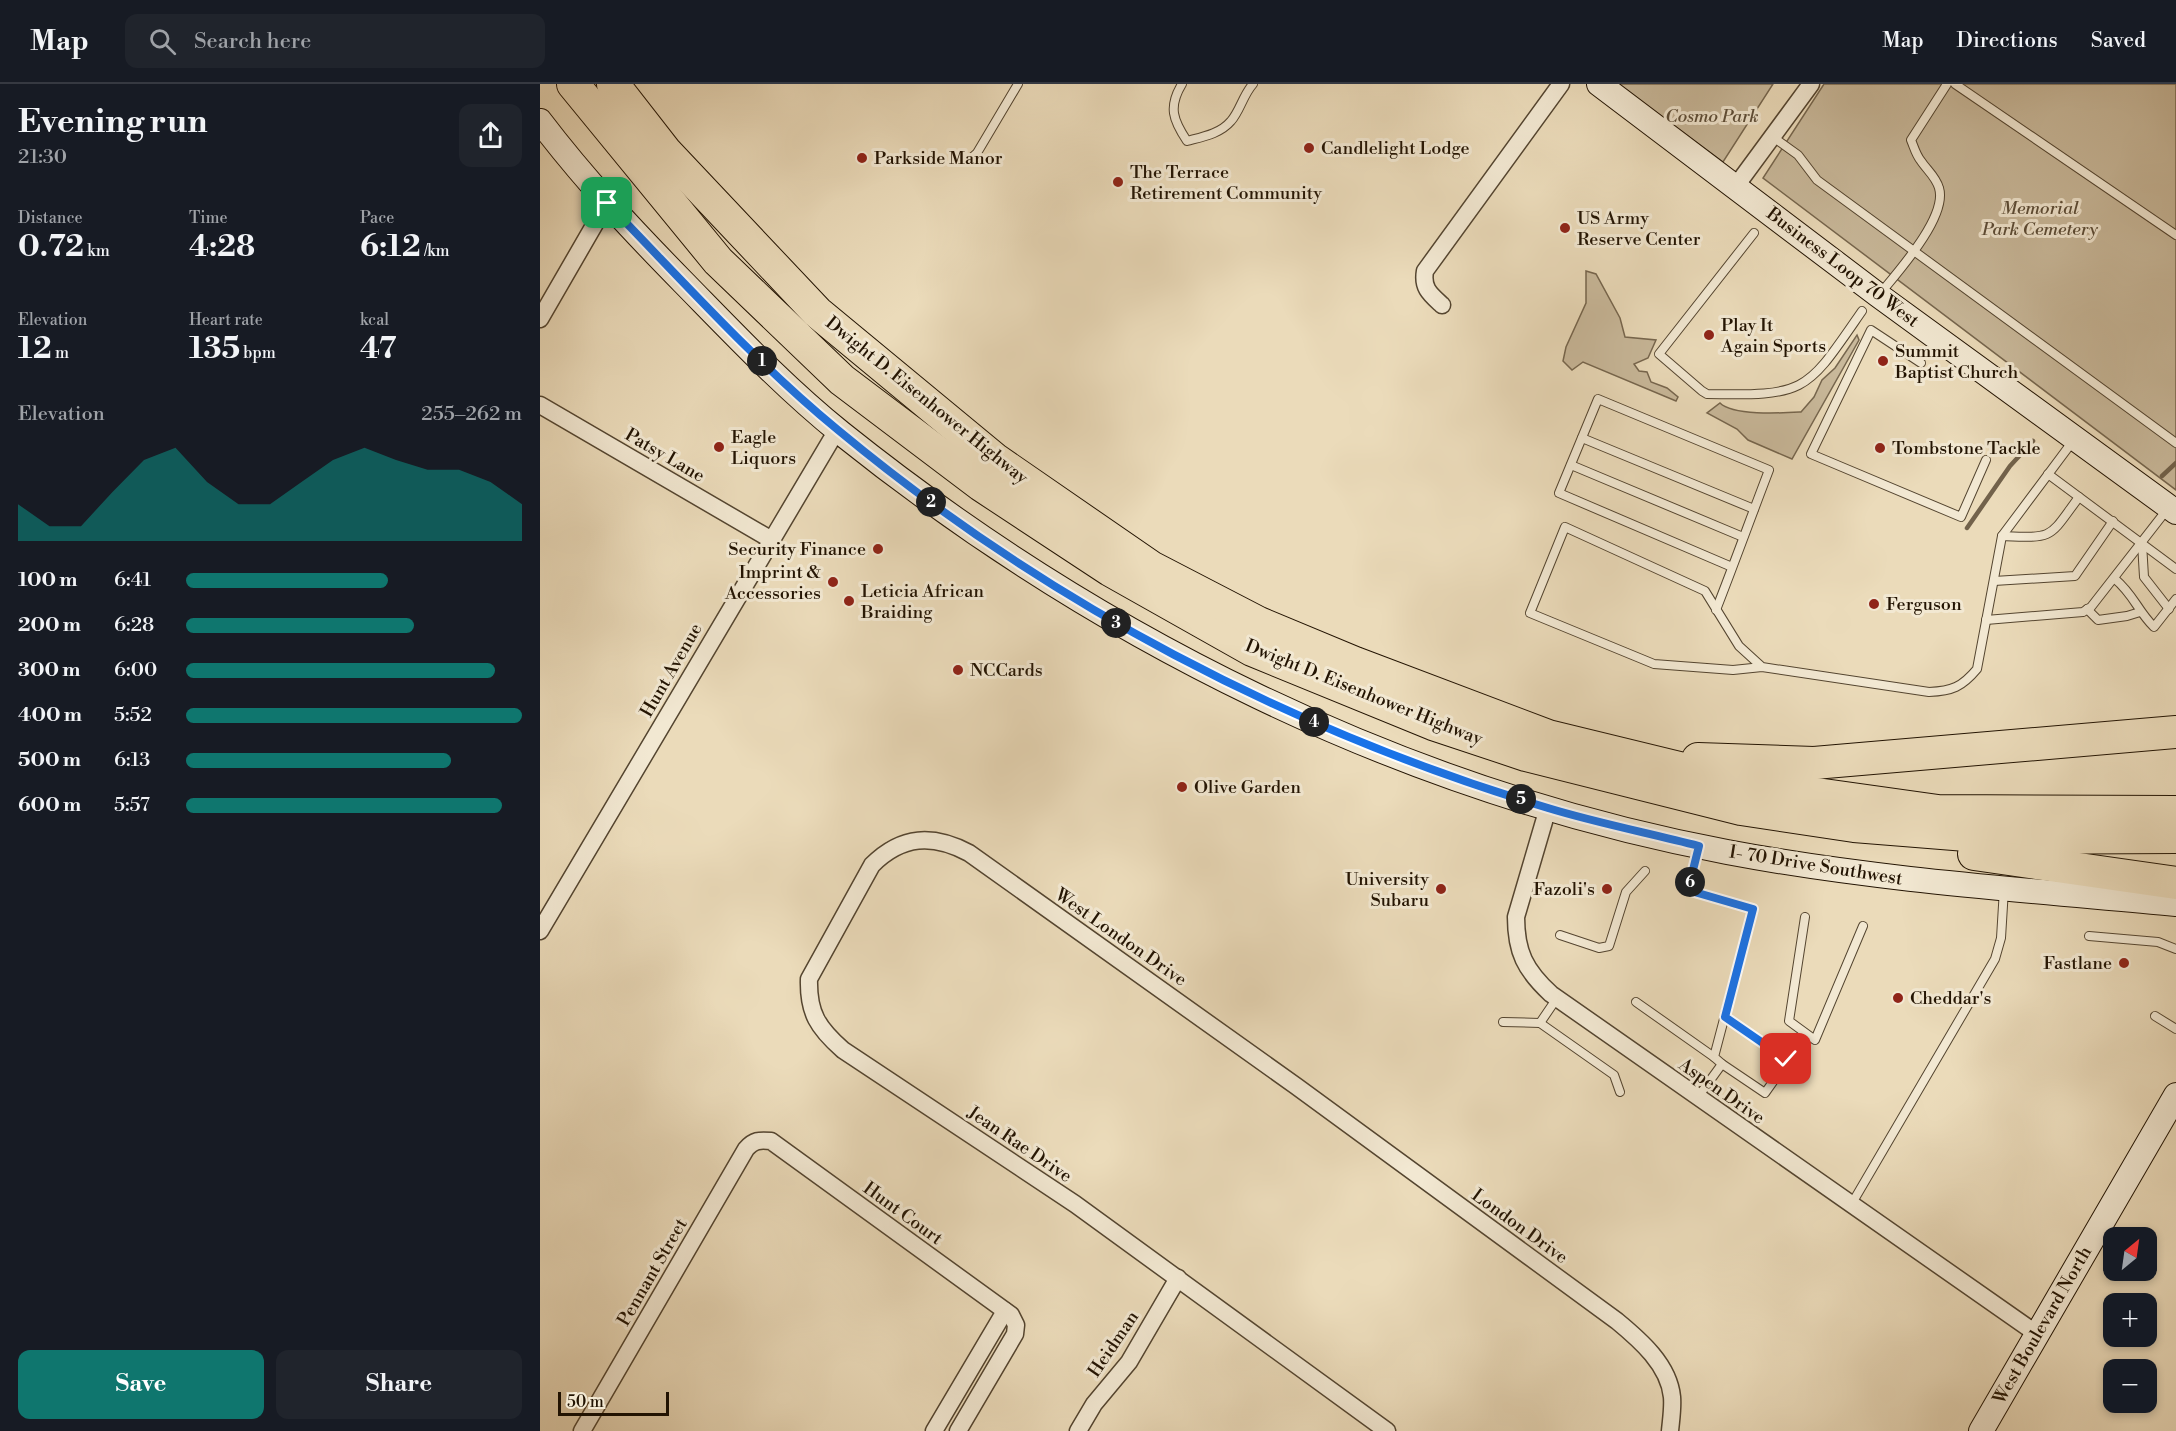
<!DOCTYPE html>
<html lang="en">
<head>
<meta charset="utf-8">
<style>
  :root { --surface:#171b24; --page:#20242c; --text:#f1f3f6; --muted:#9ea1a6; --line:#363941; --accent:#0f766e }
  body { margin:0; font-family:"Libre Bodoni",serif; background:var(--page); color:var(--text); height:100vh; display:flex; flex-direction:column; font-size:22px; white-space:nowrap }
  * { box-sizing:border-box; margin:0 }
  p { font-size:20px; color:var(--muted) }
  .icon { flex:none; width:33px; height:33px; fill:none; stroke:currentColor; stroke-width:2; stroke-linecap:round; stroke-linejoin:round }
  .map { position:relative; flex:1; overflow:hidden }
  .sheet { display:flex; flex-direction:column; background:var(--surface); width:540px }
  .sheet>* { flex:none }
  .needle { width:39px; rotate:29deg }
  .controls { position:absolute; left:1563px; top:1143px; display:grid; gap:12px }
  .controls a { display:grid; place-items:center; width:54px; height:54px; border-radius:12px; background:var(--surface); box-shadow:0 3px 9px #0003; font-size:30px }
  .scale { position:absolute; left:18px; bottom:15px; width:111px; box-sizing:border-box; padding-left:6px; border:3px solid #221302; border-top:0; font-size:16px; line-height:21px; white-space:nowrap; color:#221302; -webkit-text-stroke:4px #f2e8d2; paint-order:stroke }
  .pin { position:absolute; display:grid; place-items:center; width:51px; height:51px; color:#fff; margin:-26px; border-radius:12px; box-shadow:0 3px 9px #0006 }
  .km { position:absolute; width:30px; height:30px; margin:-15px; border-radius:50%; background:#222; color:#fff; font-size:16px; line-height:30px; text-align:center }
  .round { display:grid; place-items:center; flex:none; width:63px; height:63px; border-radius:12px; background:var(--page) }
  .summary { display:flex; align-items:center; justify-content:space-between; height:102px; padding:0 18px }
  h1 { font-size:33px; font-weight:700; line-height:45px }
  .stats { display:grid; grid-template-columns:repeat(3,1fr); gap:9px; height:102px; padding:6px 18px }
  .stats div { display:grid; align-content:center }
  .stats b { font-size:30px; font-weight:700 }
  .stats small { font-size:16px; font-weight:400 }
  .stats p { font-size:16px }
  .chart { height:168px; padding:12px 18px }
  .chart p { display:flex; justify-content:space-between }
  .chart svg { width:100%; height:108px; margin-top:6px; fill:var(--accent); opacity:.7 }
  .cta { display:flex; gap:12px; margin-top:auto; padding:12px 18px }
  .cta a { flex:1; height:69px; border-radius:12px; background:var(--accent); color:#fff; font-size:24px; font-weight:700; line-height:69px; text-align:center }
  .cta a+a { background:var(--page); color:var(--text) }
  ul { padding:0 18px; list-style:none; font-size:20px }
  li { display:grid; grid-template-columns:96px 72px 1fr; align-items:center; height:45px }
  li i { height:15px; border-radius:8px; background:var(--accent) }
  header { display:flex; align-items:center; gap:36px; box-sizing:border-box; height:84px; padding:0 30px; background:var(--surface); border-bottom:2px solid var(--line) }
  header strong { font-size:28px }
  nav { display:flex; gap:33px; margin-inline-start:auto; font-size:21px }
  .search { width:420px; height:54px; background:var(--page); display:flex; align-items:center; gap:15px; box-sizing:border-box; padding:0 21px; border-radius:12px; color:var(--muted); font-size:22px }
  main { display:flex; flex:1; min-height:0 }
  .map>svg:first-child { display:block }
</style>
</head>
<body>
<header>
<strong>Map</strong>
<div class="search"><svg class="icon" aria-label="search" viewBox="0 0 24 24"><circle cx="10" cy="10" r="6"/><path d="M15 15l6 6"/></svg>Search here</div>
<nav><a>Map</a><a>Directions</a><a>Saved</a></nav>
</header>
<main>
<section class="sheet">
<div class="summary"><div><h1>Evening run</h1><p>21:30</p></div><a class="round"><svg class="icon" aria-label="share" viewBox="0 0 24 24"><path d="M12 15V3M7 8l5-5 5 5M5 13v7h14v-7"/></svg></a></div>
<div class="stats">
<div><p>Distance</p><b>0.72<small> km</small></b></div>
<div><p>Time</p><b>4:28</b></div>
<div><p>Pace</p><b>6:12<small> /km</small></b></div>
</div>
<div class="stats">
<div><p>Elevation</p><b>12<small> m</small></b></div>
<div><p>Heart rate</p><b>135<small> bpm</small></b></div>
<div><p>kcal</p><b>47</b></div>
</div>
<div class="chart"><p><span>Elevation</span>255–262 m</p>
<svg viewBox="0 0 160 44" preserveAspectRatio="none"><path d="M0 44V29L10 38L20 38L30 24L40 11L50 6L60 20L70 29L80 29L90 20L100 11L110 6L120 11L130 15L140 15L150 20L160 29V44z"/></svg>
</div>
<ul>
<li><b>100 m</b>6:41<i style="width:60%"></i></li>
<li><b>200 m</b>6:28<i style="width:68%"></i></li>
<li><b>300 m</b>6:00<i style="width:92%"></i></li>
<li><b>400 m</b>5:52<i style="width:100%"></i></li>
<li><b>500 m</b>6:13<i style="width:79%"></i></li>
<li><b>600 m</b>5:57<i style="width:94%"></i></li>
</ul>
<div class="cta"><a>Save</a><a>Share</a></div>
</section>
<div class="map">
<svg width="1636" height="1347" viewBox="0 0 1636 1347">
  <rect width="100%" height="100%" fill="#ebdbba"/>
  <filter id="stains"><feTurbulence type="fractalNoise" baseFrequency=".00333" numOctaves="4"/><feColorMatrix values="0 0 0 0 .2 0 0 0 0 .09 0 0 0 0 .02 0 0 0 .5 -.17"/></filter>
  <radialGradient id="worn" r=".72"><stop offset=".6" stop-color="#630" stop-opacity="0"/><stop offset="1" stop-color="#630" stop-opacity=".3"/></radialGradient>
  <g fill="#c9b99b" stroke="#76664e" stroke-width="1.5">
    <polygon points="1078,0 1233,0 1183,78"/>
    <polygon points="1284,0 1636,0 1636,406 1223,94"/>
    <polygon points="1046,187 1056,190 1080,234 1085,253 1116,256 1108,274 1094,280 1099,287 1107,288 1111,298 1127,304 1138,313 1136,317 1043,278 1032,286 1023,277 1026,263 1046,219"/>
    <path d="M1317,251L1319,256L1252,375L1208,356L1197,345L1167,329L1180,319C1193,332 1242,329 1261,328L1274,313L1282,296L1295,284Z"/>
  </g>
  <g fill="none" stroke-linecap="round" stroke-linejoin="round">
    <g stroke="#72624b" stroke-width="4.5">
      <polyline points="1622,392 1636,379"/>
      <polyline points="1427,444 1470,382 1493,357"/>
    </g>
    <defs>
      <g id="lane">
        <path d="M642,0C628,23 633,36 647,57C662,53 680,50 691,37C700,27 703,11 713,0"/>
        <polyline points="1415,0 1636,151"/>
        <polyline points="1233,53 1258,71 1277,96 1636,359"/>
        <polyline points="429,76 437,69 478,0"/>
        <path d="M1214,149L1119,270L1162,307L1167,310C1268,312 1266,308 1322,227"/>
        <path d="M1339,211C1356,190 1408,133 1399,104C1396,93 1387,86 1381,77C1376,71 1374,63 1371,56L1407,0"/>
        <polyline points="1381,279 1331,246 1271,370 1421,433 1446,376"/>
        <polyline points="1042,354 1214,425"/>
        <polyline points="1031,381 1203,453"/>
        <polyline points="1508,390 1636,485"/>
        <path d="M1462,452C1515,454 1508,455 1539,413"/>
        <polyline points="1602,459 1604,493 1629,525"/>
        <path d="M1575,495C1594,511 1597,526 1614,543L1636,515"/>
        <polyline points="1454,497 1535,492 1573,437"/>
        <polyline points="1547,525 1558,536 1587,532 1600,528"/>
        <path d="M1176,526C1194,480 1211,433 1229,386L1058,315L1019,409L1192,483"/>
        <polyline points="1446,536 1543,528 1551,523 1629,423"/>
        <path d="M1222,583L1199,562L1165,507L1025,443L990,529L1114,580L1193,586L1222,583L1389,608C1412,607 1422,603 1437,585L1462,452L1533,357"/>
        <polyline points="1158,765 1149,802 1151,807 1213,825 1174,973 1182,980 1158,1013"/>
        <polyline points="1265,833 1249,937 1275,956 1323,842"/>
        <polyline points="1020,851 1059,864 1069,862 1086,808 1105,787"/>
        <polyline points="1549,852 1618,858 1636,865"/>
        <polyline points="1096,918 1174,973"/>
        <polyline points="1615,932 1636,945"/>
        <polyline points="963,938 1000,939 1074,991 1080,1008"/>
        <polyline points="1000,939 1017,914"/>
        <polyline points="1182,980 1225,1009 1247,978 1246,975 1185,933"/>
        <polyline points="1311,1121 1455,875 1461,854 1464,805"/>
      </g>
      <g id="street">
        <polyline points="1196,102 1271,0"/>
        <path d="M902,221C890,210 882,204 885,187L1021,0"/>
        <polyline points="0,235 67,119"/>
        <polyline points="0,321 230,455"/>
        <path d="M1008,724L976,833C976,868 985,886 1011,910L1497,1250"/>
        <polyline points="0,847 297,346"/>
        <path d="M42,1347L206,1065C214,1056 219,1056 231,1057L471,1231L476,1241L475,1250L418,1347"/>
        <polyline points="394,1347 465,1227"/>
        <polyline points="538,1347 554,1320 589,1278 638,1194"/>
        <path d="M847,1347L535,1120L303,966C278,944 268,929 269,895L332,781C362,751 393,750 429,769L756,1002L1077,1237C1100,1256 1129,1281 1132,1313C1133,1324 1131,1336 1130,1347"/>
      </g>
      <g id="secondary">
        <polyline points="1059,0 1338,211 1636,428"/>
        <path d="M0,37C44,95 93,147 144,199C194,250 245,304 301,349C558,555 861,706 1187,768C1335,796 1486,806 1636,820"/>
        <polyline points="1441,1347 1636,1011"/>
      </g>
      <g id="highway">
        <polyline points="33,0 178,177 302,296 441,401 570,486 712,566 893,640 986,671 1201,725 1314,742 1464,754 1636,753"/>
        <polyline points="73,0 126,68 277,228 456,376 611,483 719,539 815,579 1008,652 1205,700 1398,727 1636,728"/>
        <polyline points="1158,675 1274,679 1636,648"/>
        <polyline points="1434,770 1636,799"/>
      </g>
    </defs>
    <use href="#lane" stroke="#544530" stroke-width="10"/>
    <use href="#street" stroke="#544530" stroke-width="19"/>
    <use href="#secondary" stroke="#221302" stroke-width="26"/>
    <use href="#highway" stroke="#221302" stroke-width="34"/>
    <use href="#lane" stroke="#f2e8d2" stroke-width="8"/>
    <use href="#street" stroke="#f2e8d2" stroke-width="16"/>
    <use href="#secondary" stroke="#f2e8d2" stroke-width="24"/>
    <use href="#highway" stroke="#ebdbba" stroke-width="32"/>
  </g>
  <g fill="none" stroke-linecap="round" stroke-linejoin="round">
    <defs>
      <path id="route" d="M67,119C142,196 215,278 298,346C506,519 749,646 1008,724C1057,739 1109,749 1159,762L1149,802L1151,807L1213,825L1185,933L1246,975"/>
    </defs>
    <use href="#route" stroke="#fff" stroke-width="12"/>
    <use href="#route" stroke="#1a73e8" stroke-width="8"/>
  </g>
  <g fill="#8f2418" stroke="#f2e8d2" stroke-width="2">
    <circle cx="769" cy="64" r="6"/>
    <circle cx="322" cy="74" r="6"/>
    <circle cx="578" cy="98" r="6"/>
    <circle cx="1025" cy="144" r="6"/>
    <circle cx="1169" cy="251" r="6"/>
    <circle cx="1343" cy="277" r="6"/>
    <circle cx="179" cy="363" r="6"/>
    <circle cx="1340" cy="364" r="6"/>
    <circle cx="338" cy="465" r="6"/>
    <circle cx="293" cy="498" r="6"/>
    <circle cx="309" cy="517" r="6"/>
    <circle cx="1334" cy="520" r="6"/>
    <circle cx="418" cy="586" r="6"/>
    <circle cx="642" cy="703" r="6"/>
    <circle cx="901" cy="805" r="6"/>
    <circle cx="1067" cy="805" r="6"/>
    <circle cx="1584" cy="879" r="6"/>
    <circle cx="1358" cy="914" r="6"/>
  </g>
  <g text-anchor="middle" stroke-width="6" stroke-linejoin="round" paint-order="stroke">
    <g font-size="18" font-style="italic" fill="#5c4d38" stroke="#f2e8d2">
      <text x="1172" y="38">Cosmo Park</text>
      <text x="1500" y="130">Memorial<tspan x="1500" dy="21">Park Cemetery</tspan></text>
    </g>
    <g font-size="18" fill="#221302" stroke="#f2e8d2" text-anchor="start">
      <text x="781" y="70">Candlelight Lodge</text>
      <text x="334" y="80">Parkside Manor</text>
      <text x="590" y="94">The Terrace<tspan x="590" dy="21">Retirement Community</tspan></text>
      <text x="1037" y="140">US Army<tspan x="1037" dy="21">Reserve Center</tspan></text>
      <text x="1181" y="247">Play It<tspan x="1181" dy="21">Again Sports</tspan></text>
      <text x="1355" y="273">Summit<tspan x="1355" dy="21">Baptist Church</tspan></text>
      <text x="191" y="359">Eagle<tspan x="191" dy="21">Liquors</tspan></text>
      <text x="1352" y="370">Tombstone Tackle</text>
      <text x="326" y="471" text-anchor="end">Security Finance</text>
      <text x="281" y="494" text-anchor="end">Imprint &amp;<tspan x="281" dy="21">Accessories</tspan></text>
      <text x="321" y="513">Leticia African<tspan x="321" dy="21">Braiding</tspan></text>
      <text x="1346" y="526">Ferguson</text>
      <text x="430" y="592">NCCards</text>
      <text x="654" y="709">Olive Garden</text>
      <text x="889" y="801" text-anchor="end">University<tspan x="889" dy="21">Subaru</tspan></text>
      <text x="1055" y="811" text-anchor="end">Fazoli's</text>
      <text x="1572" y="885" text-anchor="end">Fastlane</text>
      <text x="1370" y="920">Cheddar's</text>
    </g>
    <g font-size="18" fill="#221302" stroke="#f2e8d2">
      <text transform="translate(1303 183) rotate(37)" y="6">Business Loop 70 West</text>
      <text transform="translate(387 316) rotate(39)" y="6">Dwight D. Eisenhower Highway</text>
      <text transform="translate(125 371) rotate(30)" y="6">Patsy Lane</text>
      <text transform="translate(131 586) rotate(-60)" y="6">Hunt Avenue</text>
      <text transform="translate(824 608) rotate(22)" y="6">Dwight D. Eisenhower Highway</text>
      <text transform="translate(1276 781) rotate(9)" y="6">I- 70 Drive Southwest</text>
      <text transform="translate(581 853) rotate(35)" y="6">West London Drive</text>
      <text transform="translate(1182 1007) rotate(35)" y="6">Aspen Drive</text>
      <text transform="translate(480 1060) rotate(34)" y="6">Jean Rae Drive</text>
      <text transform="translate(363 1129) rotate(36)" y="6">Hunt Court</text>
      <text transform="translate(980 1142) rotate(36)" y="6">London Drive</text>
      <text transform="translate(112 1188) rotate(-60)" y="6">Pennant Street</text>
      <text transform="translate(1502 1241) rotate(-60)" y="6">West Boulevard North</text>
      <text transform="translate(573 1260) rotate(-56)" y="6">Heidman</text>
    </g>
  </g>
  <rect width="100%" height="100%" filter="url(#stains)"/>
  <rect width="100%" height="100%" fill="url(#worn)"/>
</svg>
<div class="controls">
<a><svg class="needle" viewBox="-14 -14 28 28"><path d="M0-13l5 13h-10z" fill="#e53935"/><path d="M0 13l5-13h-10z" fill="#9ea1a6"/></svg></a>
<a>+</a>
<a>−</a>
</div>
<div class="scale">50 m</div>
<div class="pin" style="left:67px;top:119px;background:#1e9e55"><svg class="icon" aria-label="arrive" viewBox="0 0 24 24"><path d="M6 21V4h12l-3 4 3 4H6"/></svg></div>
<div class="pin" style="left:1246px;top:975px;background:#d93025"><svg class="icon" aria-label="check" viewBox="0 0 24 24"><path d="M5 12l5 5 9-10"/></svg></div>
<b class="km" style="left:222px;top:277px">1</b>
<b class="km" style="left:391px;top:418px">2</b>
<b class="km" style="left:576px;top:539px">3</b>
<b class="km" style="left:774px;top:638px">4</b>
<b class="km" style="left:981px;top:715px">5</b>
<b class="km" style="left:1150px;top:798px">6</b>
</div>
</main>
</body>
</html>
